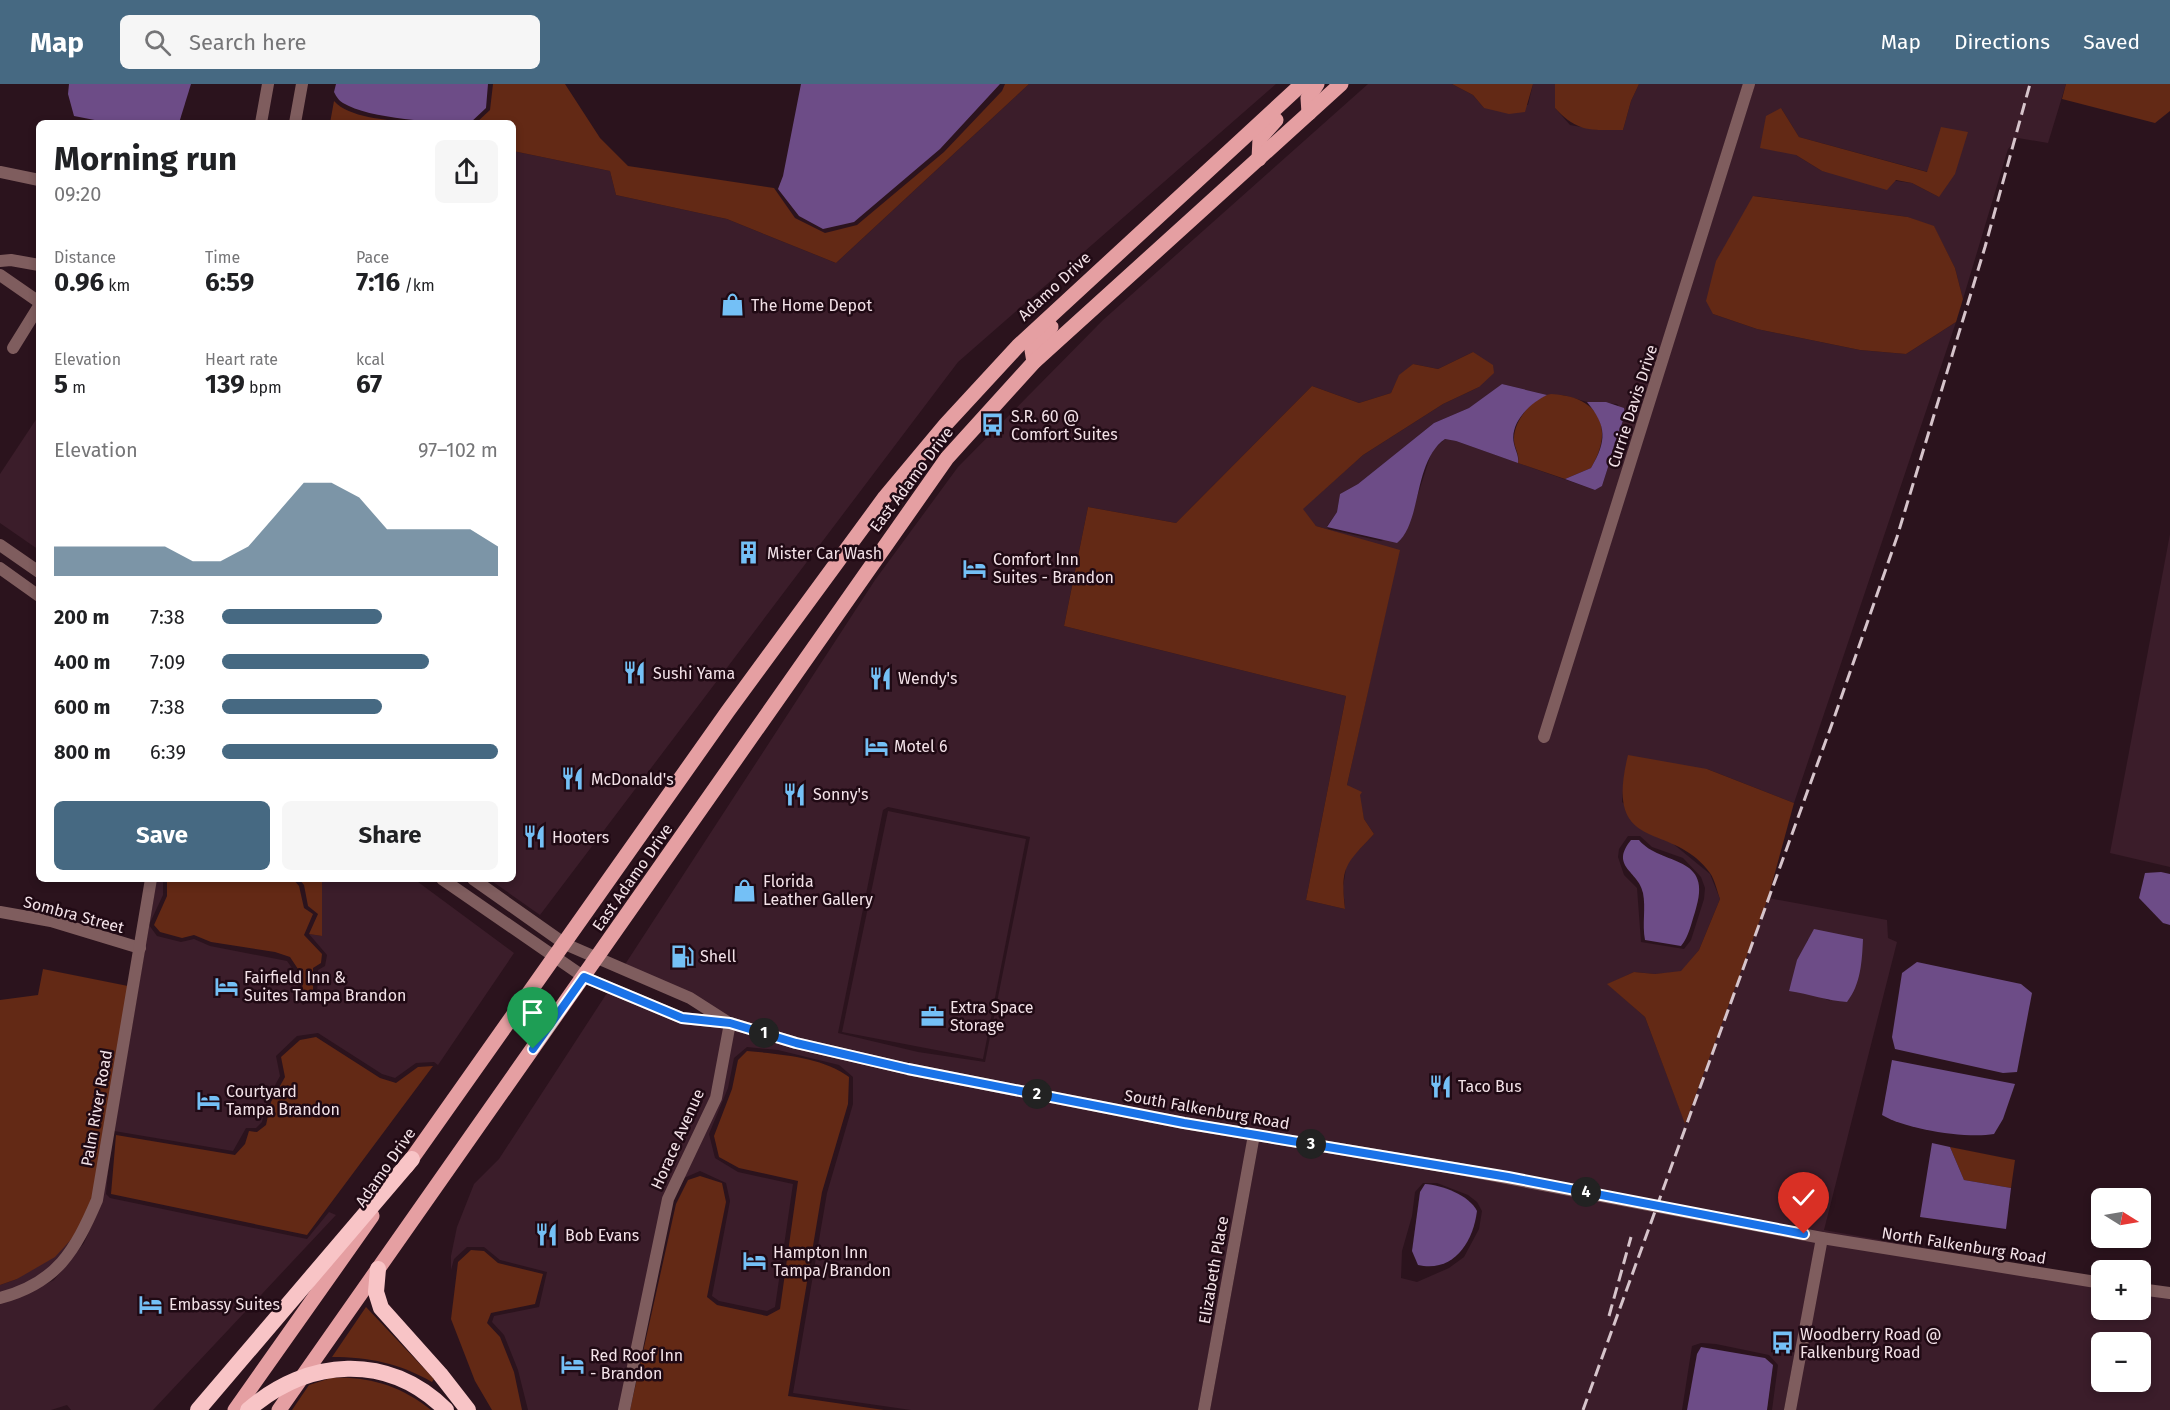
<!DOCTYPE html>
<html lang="en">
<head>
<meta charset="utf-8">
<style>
  :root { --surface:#fff; --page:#f6f6f6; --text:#202124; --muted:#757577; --accent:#466982 }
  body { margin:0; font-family:"Fira Sans",sans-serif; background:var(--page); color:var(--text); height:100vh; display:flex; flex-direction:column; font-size:22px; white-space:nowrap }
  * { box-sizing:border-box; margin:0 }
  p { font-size:20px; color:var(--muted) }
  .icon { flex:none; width:33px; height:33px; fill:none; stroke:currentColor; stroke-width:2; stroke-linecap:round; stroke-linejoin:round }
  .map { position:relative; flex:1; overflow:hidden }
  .side { position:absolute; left:36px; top:36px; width:480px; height:762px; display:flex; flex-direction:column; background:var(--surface); border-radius:9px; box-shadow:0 3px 9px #0003 }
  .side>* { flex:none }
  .needle { width:39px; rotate:101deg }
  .tools { position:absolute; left:2091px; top:1104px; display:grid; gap:12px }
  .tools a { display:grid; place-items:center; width:60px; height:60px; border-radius:9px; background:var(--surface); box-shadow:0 3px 9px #0003; font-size:30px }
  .pin { position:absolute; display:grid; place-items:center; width:51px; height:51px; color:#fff; margin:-62px -26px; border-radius:50% 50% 50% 0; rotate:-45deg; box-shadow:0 0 6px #0007 }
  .pin .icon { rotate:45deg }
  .km { position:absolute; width:30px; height:30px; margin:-15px; border-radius:50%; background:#222; color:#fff; font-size:16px; line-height:30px; text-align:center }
  .round { display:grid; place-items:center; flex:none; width:63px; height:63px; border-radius:9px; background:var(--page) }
  .summary { display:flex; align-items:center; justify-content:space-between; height:102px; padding:0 18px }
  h1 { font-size:33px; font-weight:700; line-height:45px }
  .metrics { display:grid; grid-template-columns:repeat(3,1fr); gap:9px; height:102px; padding:6px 18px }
  .metrics div { display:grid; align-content:center }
  .metrics b { font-size:26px; font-weight:700 }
  .metrics small { font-size:16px; font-weight:400 }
  .metrics p { font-size:16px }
  .chart { height:168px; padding:12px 18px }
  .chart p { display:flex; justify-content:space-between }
  .chart svg { width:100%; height:108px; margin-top:6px; fill:var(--accent); opacity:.7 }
  .action { display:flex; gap:12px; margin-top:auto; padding:12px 18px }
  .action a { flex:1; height:69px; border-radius:9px; background:var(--accent); color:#fff; font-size:24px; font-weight:700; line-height:69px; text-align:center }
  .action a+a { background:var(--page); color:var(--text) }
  ul { padding:0 18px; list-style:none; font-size:20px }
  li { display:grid; grid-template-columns:96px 72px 1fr; align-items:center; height:45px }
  li i { height:15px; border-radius:8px; background:var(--accent) }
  header { display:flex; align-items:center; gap:36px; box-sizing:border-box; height:84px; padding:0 30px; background:var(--accent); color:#fff }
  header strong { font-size:28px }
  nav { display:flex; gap:33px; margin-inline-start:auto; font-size:21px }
  .search { width:420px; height:54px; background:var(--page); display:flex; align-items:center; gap:15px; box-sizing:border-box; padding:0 21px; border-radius:9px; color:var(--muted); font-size:22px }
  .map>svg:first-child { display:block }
</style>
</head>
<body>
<header>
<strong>Map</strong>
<div class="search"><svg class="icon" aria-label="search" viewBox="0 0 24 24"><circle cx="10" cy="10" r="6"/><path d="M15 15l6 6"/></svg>Search here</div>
<nav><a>Map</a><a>Directions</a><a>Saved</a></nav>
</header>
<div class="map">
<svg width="2170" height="1326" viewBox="0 0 2170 1326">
  <rect width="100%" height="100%" fill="#2b131d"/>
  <g fill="#3b1d2a" fill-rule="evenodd">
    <polygon points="1029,0 1276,0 958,278 540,831 489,795 513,795 513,67 610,87 616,111 727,135 836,179"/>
    <path d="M1368,0H1452L1473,11L1484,24L1528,21L1533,0H1555V24L1570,41L1598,46H1623L1631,17L1639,0H1743L1538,655L1548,658L1755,0H2066L2048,59L2018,54L2008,65L1963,215L1955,184L1934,143L1908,133L1754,112L1713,230L1757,245L1860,266L1906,270L1956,238L1794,719L1707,685L1623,707L1622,718L1710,790L1720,815L1699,866L1681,888L1655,890L1634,888L1608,900L1645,933L1685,1039L1768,814L1887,836L1888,854L1897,858L1824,1146L2077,1191L1823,1149L1656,1116L1210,1038L909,980L797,954L732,934L624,882L875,496L958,383L1103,236ZM1781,24L1799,53L1928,88L1939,113L1912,99L1822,87L1796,71ZM1473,268L1479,303L1443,320L1363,371L1302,425L1316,442L1399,467L1347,701L1359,711L1364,735L1374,750L1347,778L1343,803L1345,825L1306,816L1346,612L1064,542L1088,423L1176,439L1312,302L1359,319L1391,309L1399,292L1413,280L1438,285ZM1502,300L1547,311H1563L1587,318L1617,320L1625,330L1602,402L1595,406L1456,357L1445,355L1432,367L1406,447L1381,457L1328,445L1327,442L1337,428L1340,410L1358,400L1434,339L1469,324ZM888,723L1030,753L985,978L918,968L838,949L883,726ZM1628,752H1640L1652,763L1683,774L1701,793L1705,804L1704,815L1691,856L1684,865L1641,858L1637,804L1624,791L1618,773L1619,765ZM1808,855L1830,917L1822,913L1789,906Z"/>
    <polygon points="39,331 39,466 0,439 0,390"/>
    <polygon points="2170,450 2170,783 2110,769"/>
    <polygon points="888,727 1026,755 983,975 842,948"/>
    <polygon points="157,795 163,795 163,811 149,841 157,852 181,858 194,855 210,862 287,877 297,891 299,917 303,921 317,913 318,886 325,882 327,871 309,850 322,852 322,795 414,795 514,869 438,981 434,978 416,979 395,994 382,990 318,949 297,952 276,972 280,992 267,1016 262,1038 256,1044 246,1044 233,1067 114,1047"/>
    <polygon points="607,909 724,943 711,1013 663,1114 619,1326 528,1326 518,1286 504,1251 492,1238 494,1232 539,1223 547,1188 500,1176 484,1163 467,1163 454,1175 451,1186 451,1172 457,1143 474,1100 499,1075"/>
    <polygon points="734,945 1248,1055 1198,1326 911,1326 793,1309 827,1109 853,1020 853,993 839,981 778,966 747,963 734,974 728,1004 709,1050 715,1074 738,1088 793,1100 775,1223 767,1227 719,1217 712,1212 730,1117 726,1099 700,1087 684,1094"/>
    <path d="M1259,1057L1453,1088L1816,1158L1784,1326H1772L1778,1281L1769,1271L1716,1260L1701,1259L1692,1262L1682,1326H1210ZM1423,1099H1437L1468,1111L1477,1118L1482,1127L1479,1145L1464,1173L1449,1184L1417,1198L1401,1194L1402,1167L1412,1132L1415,1108Z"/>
    <polygon points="109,1078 106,1110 110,1114 307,1155 329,1128 336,1131 153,1326 71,1326 67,1321 51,1326 0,1326 0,1219 20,1213 54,1196 84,1159 102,1118"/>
    <polygon points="77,1149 47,1188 15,1205 0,1209 0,1201 17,1195"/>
    <path d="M1826,1160L2101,1204L2102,1226H2140L2141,1210L2170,1214V1326H1795ZM2102,1258H2140V1298H2102Z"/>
  </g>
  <g fill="#632915">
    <polygon points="493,0 565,0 600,54 628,82 774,104 795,134 825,149 857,141 944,68 1002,7 1005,0 1029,0 836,179 727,135 616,111 610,87 513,67 513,39 476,39 490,26"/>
    <polygon points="1452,0 1533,0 1525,28 1509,30 1484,24 1473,11"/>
    <path d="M1555,0H1639L1631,17L1623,46C1591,46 1578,49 1555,24Z"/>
    <polygon points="2066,0 2170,0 2170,27 2155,39 2062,15"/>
    <path d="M334,17C349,34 386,35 408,39H330Z"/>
    <polygon points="1781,24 1799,53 1927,88 1941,43 1968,48 1955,90 1939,113 1912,99 1896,96 1887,106 1822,87 1796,71 1760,64 1766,32"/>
    <polygon points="1753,112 1908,133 1934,142 1955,184 1963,215 1956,238 1906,270 1860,266 1757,245 1713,230 1706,217 1716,177"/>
    <path d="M1473,268L1493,281L1494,289L1479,303L1443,320L1363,371L1303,425L1316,442L1400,466L1347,701L1362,708L1360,711L1364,735L1374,750C1346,780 1340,782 1345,825L1306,816L1346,612L1064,542L1088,423L1176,439L1312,302L1359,319L1391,309L1399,291L1413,280L1438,285Z"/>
    <path d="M1551,310C1599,312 1615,344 1591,384L1565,395L1518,379C1520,370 1514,364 1514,356C1513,337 1533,313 1551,310Z"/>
    <path d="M1628,671L1707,685L1794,719L1768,814L1685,1040L1645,933L1607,900L1634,888L1655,890L1681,887L1699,866L1720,815C1717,807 1715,796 1710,789C1671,735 1603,773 1628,671Z"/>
    <polygon points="167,795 293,795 299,802 304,824 313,830 304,851 322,870 321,879 313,884 313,912 303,917 302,891 290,873 275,868 211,858 194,851 182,854 160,848 154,841 167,812"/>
    <polygon points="299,795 322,795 322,852 309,850 318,830 308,822 304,801"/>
    <polygon points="43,885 128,902 92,1114 77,1149 55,1173 17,1195 0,1201 0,916 38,911"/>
    <polygon points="316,953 380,994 396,999 418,983 433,982 307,1151 111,1110 116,1051 235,1071 245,1060 249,1047 257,1048 266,1041 271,1018 285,993 281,973 300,956"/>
    <path d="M747,967C779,970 823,973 849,993L848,1020L822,1108L788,1312L884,1326H630L676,1120L688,1096L700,1092L722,1099L726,1118L707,1213L717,1221L767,1232L780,1225L798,1097L739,1084L719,1073L714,1052L732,1005L738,976Z"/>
    <polygon points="1950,1063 2015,1076 2011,1104 1964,1096"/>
    <polygon points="471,1166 484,1167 498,1179 543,1190 535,1220 491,1229 487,1239 500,1253 514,1288 522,1326 492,1326 475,1297 451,1235 458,1178"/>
    <path d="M366,1223L434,1295L432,1298C399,1279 369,1273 332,1273Z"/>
    <path d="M331,1294C369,1292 401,1302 431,1326H292L309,1301Z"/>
  </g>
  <g fill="#6d4c87">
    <polygon points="69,0 191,0 179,39 110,39 74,32 68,10"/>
    <path d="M336,0H488L486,24L470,39C439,39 369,35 343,19C339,17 336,12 334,8Z"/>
    <polygon points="801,0 1000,0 940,65 854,138 823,145 799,132 778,105 783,92"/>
    <path d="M1502,300L1547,311C1530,319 1509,339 1514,360C1516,368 1519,372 1518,379L1456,357L1445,355C1413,377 1422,439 1397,459L1327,443L1337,428L1340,410L1358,400L1434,339L1469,324Z"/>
    <path d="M1587,318H1606L1624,324L1625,330L1602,402L1595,406L1565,395L1591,384C1607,357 1607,342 1587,318Z"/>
    <path d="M1631,756H1639C1661,783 1715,769 1695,828C1691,840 1689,852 1681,862L1645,856C1642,840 1646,824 1643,809C1639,787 1609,783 1631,756Z"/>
    <polygon points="2161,788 2170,790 2170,841 2163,839 2139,814 2145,789"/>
    <path d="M1814,845L1863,855C1862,877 1861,900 1847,918C1828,917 1809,910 1789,907L1797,876Z"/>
    <polygon points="1917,878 2021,900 2032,909 2017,988 2003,989 1895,965 1892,953 1902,889"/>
    <path d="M1892,976L2015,1000L2003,1035L1994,1050C1966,1055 1905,1045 1882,1031Z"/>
    <polygon points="1932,1059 1950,1063 1964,1096 2011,1104 2006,1145 1920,1133"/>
    <path d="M1425,1100C1442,1101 1469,1111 1477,1127C1473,1159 1453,1189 1418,1181L1412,1167L1420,1108Z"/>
    <polygon points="1701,1263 1765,1274 1773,1281 1767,1326 1687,1326 1697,1270"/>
  </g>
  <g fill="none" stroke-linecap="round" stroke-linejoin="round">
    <g stroke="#7f5d5e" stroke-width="12">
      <polyline points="261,39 268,0"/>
      <polyline points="295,39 302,0"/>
      <polyline points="0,88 39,96"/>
      <polyline points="0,177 11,176 39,181"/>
      <polyline points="0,191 39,218"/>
      <polyline points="13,264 39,222"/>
      <polyline points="0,461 39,488"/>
      <polyline points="0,484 39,512"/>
      <polyline points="1544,653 1749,0"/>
      <polyline points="442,795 584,893 682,934 730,939 796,959 908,985 1184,1039 1454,1084 1822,1154 2102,1199"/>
      <polyline points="473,795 565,860 690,914 726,937"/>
      <polyline points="0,828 51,837 140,864"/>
      <polyline points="2140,1205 2170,1209"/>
      <path d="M0,1214C57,1199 75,1167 97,1116L151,795"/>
      <polyline points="624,1326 668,1115 716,1014 730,939"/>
      <polyline points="1204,1326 1254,1051"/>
      <polyline points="1790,1326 1822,1154"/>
    </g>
    <g stroke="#e59fa2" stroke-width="15">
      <polyline points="1309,29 1308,14 1317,0"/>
      <polyline points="1259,75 1260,54 1276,36"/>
      <polyline points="1034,278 1032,266 1051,243"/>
      <polyline points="406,1083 728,627 885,413 946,340 1018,262 1302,0"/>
      <polyline points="235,1326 372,1132"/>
      <polyline points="279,1326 947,374 1034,278 1341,0"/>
    </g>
    <g stroke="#f8c4c6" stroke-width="16">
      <polyline points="378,1185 376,1208 381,1224 440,1290 468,1326"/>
      <polyline points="198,1326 412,1075"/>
      <path d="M248,1326C308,1274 388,1268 446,1326"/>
    </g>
    <g stroke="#d6c4cb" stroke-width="3" stroke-dasharray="12 6" stroke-linecap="butt">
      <polyline points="1609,1232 1631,1153"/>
      <polyline points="1583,1326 1833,637 1897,453 1985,163 2030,0"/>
    </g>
  </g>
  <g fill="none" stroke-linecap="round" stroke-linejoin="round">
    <defs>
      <polyline id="route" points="533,965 584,893 682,934 730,939 796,959 908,985 1184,1039 1508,1093 1804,1150"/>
    </defs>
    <use href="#route" stroke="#fff" stroke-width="12"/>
    <use href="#route" stroke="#1a73e8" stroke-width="8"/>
  </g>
  <defs>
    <symbol id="shop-bare" viewBox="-9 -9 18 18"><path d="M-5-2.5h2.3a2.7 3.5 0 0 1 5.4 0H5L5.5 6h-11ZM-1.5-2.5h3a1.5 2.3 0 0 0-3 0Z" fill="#74c0f6" stroke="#200a14" stroke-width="2.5" paint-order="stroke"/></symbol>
    <symbol id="bus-bare" viewBox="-9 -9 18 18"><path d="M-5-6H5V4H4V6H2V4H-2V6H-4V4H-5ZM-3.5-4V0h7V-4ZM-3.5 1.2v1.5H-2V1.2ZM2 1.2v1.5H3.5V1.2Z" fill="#74c0f6" stroke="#200a14" stroke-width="2.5" paint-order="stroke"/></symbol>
    <symbol id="building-bare" viewBox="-9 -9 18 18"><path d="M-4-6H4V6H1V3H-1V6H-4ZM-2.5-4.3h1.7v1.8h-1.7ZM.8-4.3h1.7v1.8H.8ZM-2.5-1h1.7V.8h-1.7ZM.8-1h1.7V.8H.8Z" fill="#74c0f6" stroke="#200a14" stroke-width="2.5" paint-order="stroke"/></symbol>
    <symbol id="hotel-bare" viewBox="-9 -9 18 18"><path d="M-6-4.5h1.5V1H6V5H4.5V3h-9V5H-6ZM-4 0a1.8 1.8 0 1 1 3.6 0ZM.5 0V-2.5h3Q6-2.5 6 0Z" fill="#74c0f6" stroke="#200a14" stroke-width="2.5" paint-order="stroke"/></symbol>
    <symbol id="restaurant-bare" viewBox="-9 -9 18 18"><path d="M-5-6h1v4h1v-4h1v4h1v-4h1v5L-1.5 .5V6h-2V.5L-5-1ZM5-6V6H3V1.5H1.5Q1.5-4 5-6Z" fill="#74c0f6" stroke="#200a14" stroke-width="2.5" paint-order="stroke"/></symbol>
    <symbol id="fuel-bare" viewBox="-9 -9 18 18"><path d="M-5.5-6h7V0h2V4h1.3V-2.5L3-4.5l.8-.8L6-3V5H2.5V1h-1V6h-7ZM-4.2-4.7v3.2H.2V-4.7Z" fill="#74c0f6" stroke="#200a14" stroke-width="2.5" paint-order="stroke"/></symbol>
    <symbol id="office-bare" viewBox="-9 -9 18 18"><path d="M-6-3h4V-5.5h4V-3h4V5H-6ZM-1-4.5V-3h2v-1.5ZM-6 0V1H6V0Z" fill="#74c0f6" stroke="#200a14" stroke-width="2.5" paint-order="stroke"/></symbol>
  </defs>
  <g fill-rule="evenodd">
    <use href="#shop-bare" x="716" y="204" width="33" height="33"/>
    <use href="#bus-bare" x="976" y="324" width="33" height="33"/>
    <use href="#building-bare" x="732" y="452" width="33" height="33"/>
    <use href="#hotel-bare" x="958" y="468" width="33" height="33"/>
    <use href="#restaurant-bare" x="618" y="572" width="33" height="33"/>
    <use href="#restaurant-bare" x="864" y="578" width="33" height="33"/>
    <use href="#hotel-bare" x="860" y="646" width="33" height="33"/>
    <use href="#restaurant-bare" x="556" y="678" width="33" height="33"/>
    <use href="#restaurant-bare" x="778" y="694" width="33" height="33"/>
    <use href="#restaurant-bare" x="518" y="736" width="33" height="33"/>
    <use href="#shop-bare" x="728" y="790" width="33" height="33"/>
    <use href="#fuel-bare" x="666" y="856" width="33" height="33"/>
    <use href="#hotel-bare" x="210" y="886" width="33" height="33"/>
    <use href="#office-bare" x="916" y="916" width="33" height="33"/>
    <use href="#restaurant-bare" x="1424" y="986" width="33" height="33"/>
    <use href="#hotel-bare" x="192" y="1000" width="33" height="33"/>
    <use href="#restaurant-bare" x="530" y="1134" width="33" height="33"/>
    <use href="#hotel-bare" x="738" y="1160" width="33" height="33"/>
    <use href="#hotel-bare" x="134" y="1204" width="33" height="33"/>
    <use href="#bus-bare" x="1766" y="1242" width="33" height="33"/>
    <use href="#hotel-bare" x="556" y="1264" width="33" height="33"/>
  </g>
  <g text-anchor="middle" stroke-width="5" stroke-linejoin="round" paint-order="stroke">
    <g font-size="16" fill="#f3e2e8" stroke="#200a14">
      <text transform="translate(1054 202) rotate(-43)" y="6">Adamo Drive</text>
      <text transform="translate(1632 322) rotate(-72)" y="6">Currie Davis Drive</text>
      <text transform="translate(911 395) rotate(-53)" y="6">East Adamo Drive</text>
      <text transform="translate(632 793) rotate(-55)" y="6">East Adamo Drive</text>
      <text transform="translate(74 830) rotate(15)" y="6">Sombra Street</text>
      <text transform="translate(96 1024) rotate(-80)" y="6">Palm River Road</text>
      <text transform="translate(1207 1025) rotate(10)" y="6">South Falkenburg Road</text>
      <text transform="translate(677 1055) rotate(-66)" y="6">Horace Avenue</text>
      <text transform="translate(385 1083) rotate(-55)" y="6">Adamo Drive</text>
      <text transform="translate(1964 1161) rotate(9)" y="6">North Falkenburg Road</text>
      <text transform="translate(1213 1186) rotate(-80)" y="6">Elizabeth Place</text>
    </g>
    <g font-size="16" fill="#f3e2e8" stroke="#200a14" text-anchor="start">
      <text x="751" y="227">The Home Depot</text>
      <text x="1011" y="338">S.R. 60 @<tspan x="1011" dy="18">Comfort Suites</tspan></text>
      <text x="767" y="475">Mister Car Wash</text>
      <text x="993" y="481">Comfort Inn<tspan x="993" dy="18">Suites - Brandon</tspan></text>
      <text x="653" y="595">Sushi Yama</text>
      <text x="898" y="600">Wendy's</text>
      <text x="894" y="668">Motel 6</text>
      <text x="591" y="701">McDonald's</text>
      <text x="813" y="716">Sonny's</text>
      <text x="552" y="759">Hooters</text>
      <text x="763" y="803">Florida<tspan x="763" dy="18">Leather Gallery</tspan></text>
      <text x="700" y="878">Shell</text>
      <text x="244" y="899">Fairfield Inn &amp;<tspan x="244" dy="18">Suites Tampa Brandon</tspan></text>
      <text x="950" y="929">Extra Space<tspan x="950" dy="18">Storage</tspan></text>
      <text x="1458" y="1008">Taco Bus</text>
      <text x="226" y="1013">Courtyard<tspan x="226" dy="18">Tampa Brandon</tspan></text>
      <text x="565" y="1157">Bob Evans</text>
      <text x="773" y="1174">Hampton Inn<tspan x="773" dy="18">Tampa/Brandon</tspan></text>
      <text x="169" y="1226">Embassy Suites</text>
      <text x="1800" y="1256">Woodberry Road @<tspan x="1800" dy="18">Falkenburg Road</tspan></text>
      <text x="590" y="1277">Red Roof Inn<tspan x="590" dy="18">- Brandon</tspan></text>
    </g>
  </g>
</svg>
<div class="tools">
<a><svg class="needle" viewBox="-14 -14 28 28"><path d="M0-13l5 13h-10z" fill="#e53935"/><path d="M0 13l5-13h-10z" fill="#757577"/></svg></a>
<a>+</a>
<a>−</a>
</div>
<div class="pin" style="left:533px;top:965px;background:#1e9e55"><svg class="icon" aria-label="arrive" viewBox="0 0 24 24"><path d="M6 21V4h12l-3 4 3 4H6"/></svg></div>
<div class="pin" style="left:1804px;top:1150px;background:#d93025"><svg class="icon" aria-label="check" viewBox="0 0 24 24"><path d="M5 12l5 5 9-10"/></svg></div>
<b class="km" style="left:764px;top:949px">1</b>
<b class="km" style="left:1037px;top:1010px">2</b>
<b class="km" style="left:1311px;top:1060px">3</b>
<b class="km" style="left:1586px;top:1108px">4</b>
<section class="side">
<div class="summary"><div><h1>Morning run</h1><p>09:20</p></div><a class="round"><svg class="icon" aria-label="share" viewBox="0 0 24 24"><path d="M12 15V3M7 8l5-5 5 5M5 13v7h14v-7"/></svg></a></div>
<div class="metrics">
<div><p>Distance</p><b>0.96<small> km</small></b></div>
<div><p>Time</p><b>6:59</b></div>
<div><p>Pace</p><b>7:16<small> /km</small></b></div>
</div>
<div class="metrics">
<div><p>Elevation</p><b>5<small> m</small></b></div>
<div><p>Heart rate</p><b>139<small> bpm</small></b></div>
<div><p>kcal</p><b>67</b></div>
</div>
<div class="chart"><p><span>Elevation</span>97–102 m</p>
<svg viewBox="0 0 160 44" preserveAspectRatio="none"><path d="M0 44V32L10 32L20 32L30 32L40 32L50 38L60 38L70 32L80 19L90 6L100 6L110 12L120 25L130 25L140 25L150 25L160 32V44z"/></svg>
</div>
<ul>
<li><b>200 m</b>7:38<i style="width:58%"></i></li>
<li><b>400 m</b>7:09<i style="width:75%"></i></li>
<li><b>600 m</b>7:38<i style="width:58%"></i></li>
<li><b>800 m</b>6:39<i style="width:100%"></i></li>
</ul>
<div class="action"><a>Save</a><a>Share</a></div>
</section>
</div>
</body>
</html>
